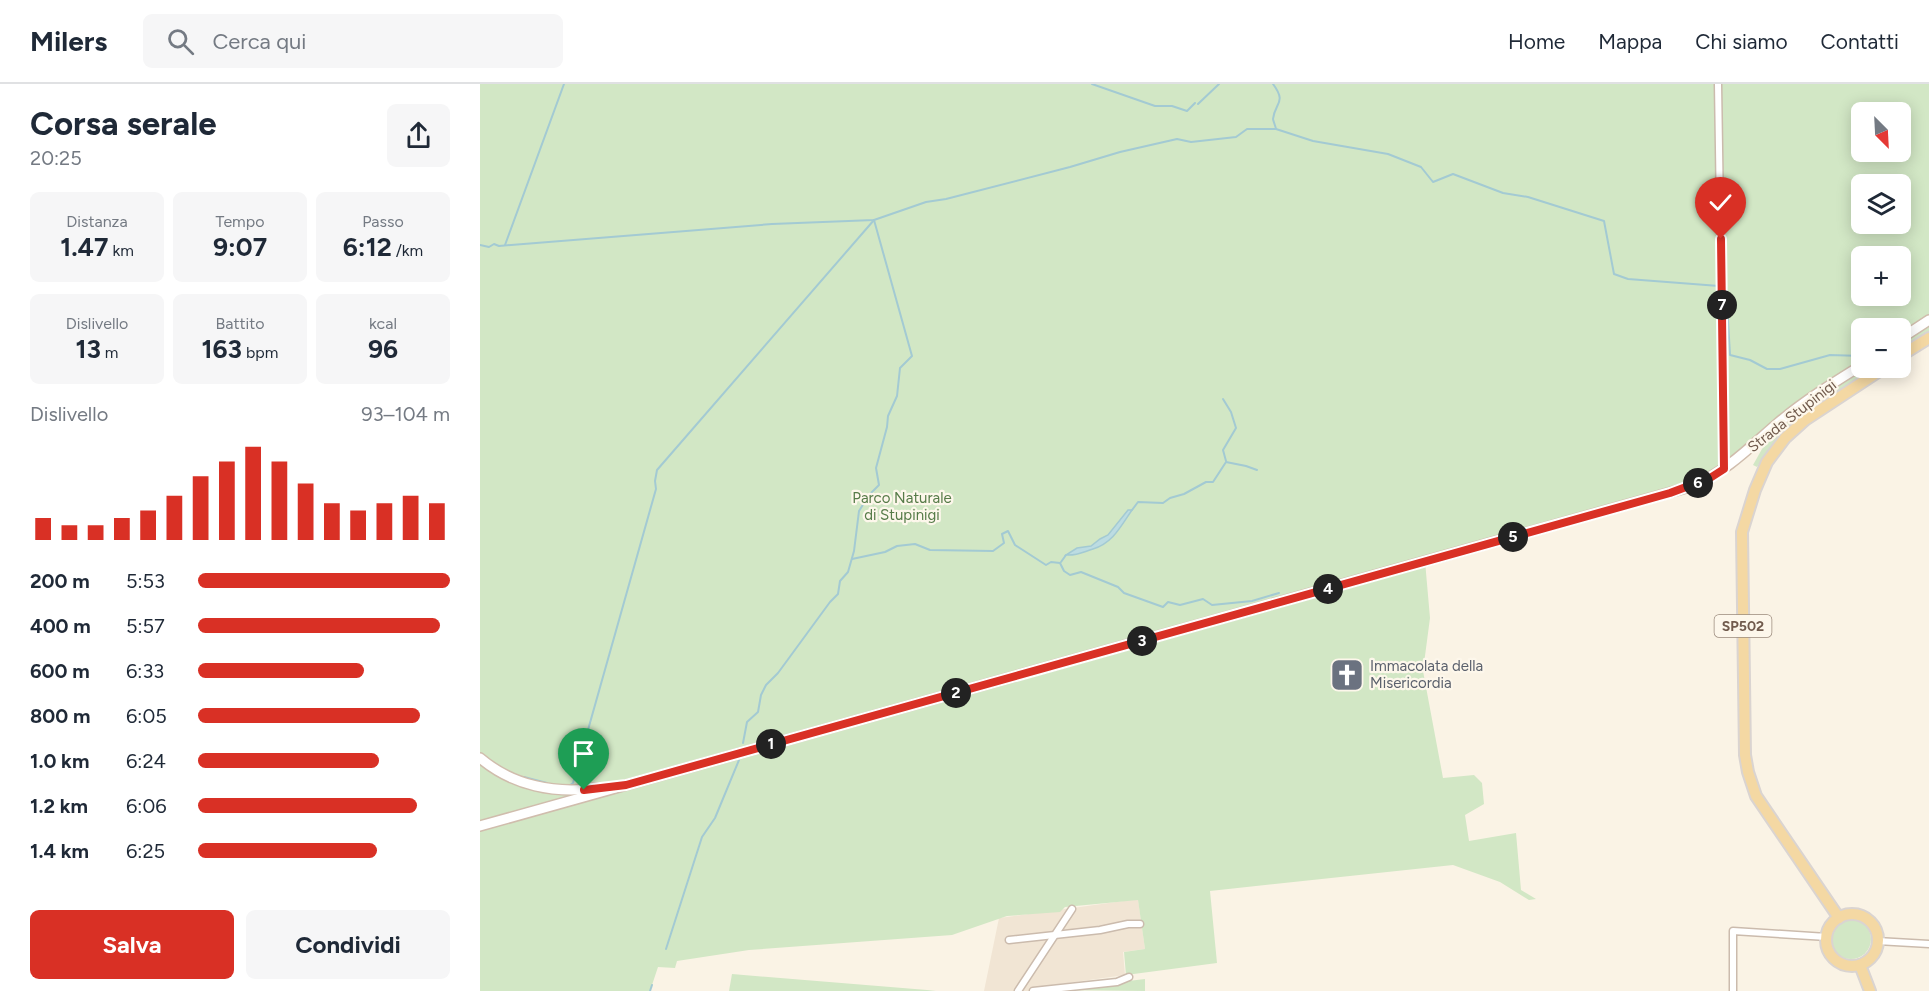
<!DOCTYPE html>
<html lang="it">
<head>
<meta charset="utf-8">
<style>
  :root { --surface:#fff; --page:#f6f6f7; --text:#1f2937; --muted:#747a83; --line:#e0e1e3; --accent:#d93025 }
  body { margin:0; font-family:Figtree,sans-serif; background:var(--page); color:var(--text); height:100vh; display:flex; flex-direction:column; font-size:22px; white-space:nowrap }
  * { box-sizing:border-box; margin:0 }
  p { font-size:20px; color:var(--muted) }
  .icon { flex:none; width:33px; height:33px; fill:none; stroke:currentColor; stroke-width:2; stroke-linecap:round; stroke-linejoin:round }
  .map { position:relative; flex:1; overflow:hidden }
  .panel { display:flex; flex-direction:column; background:var(--surface); width:480px }
  .panel>* { flex:none }
  .needle { width:39px; rotate:156deg }
  .tools { position:absolute; left:1371px; top:18px; display:grid; gap:12px }
  .tools a { display:grid; place-items:center; width:60px; height:60px; border-radius:9px; background:var(--surface); box-shadow:0 3px 15px #0003; font-size:30px }
  .pin { position:absolute; display:grid; place-items:center; width:51px; height:51px; color:#fff; margin:-62px -26px; border-radius:50% 50% 50% 0; rotate:-45deg; box-shadow:0 0 6px #0007 }
  .pin .icon { rotate:45deg }
  .km { position:absolute; width:30px; height:30px; margin:-15px; border-radius:50%; background:#222; color:#fff; font-size:16px; line-height:30px; text-align:center }
  .round { display:grid; place-items:center; flex:none; width:63px; height:63px; border-radius:9px; background:var(--page) }
  .summary { display:flex; align-items:center; justify-content:space-between; height:102px; padding:0 30px }
  h1 { font-size:33px; font-weight:700; line-height:45px }
  .figures { display:grid; grid-template-columns:repeat(3,1fr); gap:9px; height:102px; padding:6px 30px }
  .figures div { display:grid; align-content:center; border-radius:9px; background:var(--page); text-align:center }
  .figures b { font-size:26px; font-weight:700 }
  .figures small { font-size:16px; font-weight:400 }
  .figures p { font-size:16px }
  .chart { height:168px; padding:12px 30px }
  .chart p { display:flex; justify-content:space-between }
  .chart svg { width:100%; height:108px; margin-top:6px; stroke:var(--accent); stroke-width:6 }
  .primary-button { display:flex; gap:12px; margin-top:auto; padding:12px 30px }
  .primary-button a { flex:1; height:69px; border-radius:9px; background:var(--accent); color:#fff; font-size:24px; font-weight:700; line-height:69px; text-align:center }
  .primary-button a+a { background:var(--page); color:var(--text) }
  ul { padding:0 30px; list-style:none; font-size:20px }
  li { display:grid; grid-template-columns:96px 72px 1fr; align-items:center; height:45px }
  li i { height:15px; border-radius:8px; background:var(--accent) }
  header { display:flex; align-items:center; gap:36px; box-sizing:border-box; height:84px; padding:0 30px; background:var(--surface); border-bottom:2px solid var(--line) }
  header strong { font-size:28px }
  nav { display:flex; gap:33px; margin-inline-start:auto; font-size:21px }
  .search { width:420px; height:54px; background:var(--page); display:flex; align-items:center; gap:15px; box-sizing:border-box; padding:0 21px; border-radius:9px; color:var(--muted); font-size:22px }
  main { display:flex; flex:1; min-height:0 }
  .map>svg:first-child { display:block }
</style>
</head>
<body>
<header>
<strong>Milers</strong>
<div class="search"><svg class="icon" aria-label="search" viewBox="0 0 24 24"><circle cx="10" cy="10" r="6"/><path d="M15 15l6 6"/></svg>Cerca qui</div>
<nav><a>Home</a><a>Mappa</a><a>Chi siamo</a><a>Contatti</a></nav>
</header>
<main>
<section class="panel">
<div class="summary"><div><h1>Corsa serale</h1><p>20:25</p></div><a class="round"><svg class="icon" aria-label="share" viewBox="0 0 24 24"><path d="M12 15V3M7 8l5-5 5 5M5 13v7h14v-7"/></svg></a></div>
<div class="figures">
<div><p>Distanza</p><b>1.47<small> km</small></b></div>
<div><p>Tempo</p><b>9:07</b></div>
<div><p>Passo</p><b>6:12<small> /km</small></b></div>
</div>
<div class="figures">
<div><p>Dislivello</p><b>13<small> m</small></b></div>
<div><p>Battito</p><b>163<small> bpm</small></b></div>
<div><p>kcal</p><b>96</b></div>
</div>
<div class="chart"><p><span>Dislivello</span>93–104 m</p>
<svg viewBox="0 0 160 44" preserveAspectRatio="none"><path d="M5 44V35M15 44V38M25 44V38M35 44V35M45 44V32M55 44V26M65 44V18M75 44V12M85 44V6M95 44V12M105 44V21M115 44V29M125 44V32M135 44V29M145 44V26M155 44V29"/></svg>
</div>
<ul>
<li><b>200 m</b>5:53<i style="width:100%"></i></li>
<li><b>400 m</b>5:57<i style="width:96%"></i></li>
<li><b>600 m</b>6:33<i style="width:66%"></i></li>
<li><b>800 m</b>6:05<i style="width:88%"></i></li>
<li><b>1.0 km</b>6:24<i style="width:72%"></i></li>
<li><b>1.2 km</b>6:06<i style="width:87%"></i></li>
<li><b>1.4 km</b>6:25<i style="width:71%"></i></li>
</ul>
<div class="primary-button"><a>Salva</a><a>Condividi</a></div>
</section>
<div class="map">
<svg width="1449" height="907" viewBox="0 0 1449 907">
  <rect width="100%" height="100%" fill="#faf3e5"/>
  <polygon fill="#f1e5d4" points="658,815 665,865 643,868 645,891 551,904 568,907 504,907 519,834"/>
  <g fill="#d2e7c5" fill-rule="evenodd">
    <path d="M0,0H1449V249L1421,267L1420,244H1382V284H1395L1313,340L1293,360L1277,383L1273,381L1282,365L1294,352L1227,395L945,477L950,534L943,587L963,694L994,691L1002,699L1004,720L985,731L989,757L1036,749L1041,806L1056,815L1049,816L1020,798L973,781L730,807L737,879L646,891L644,868L665,865L658,816L585,823L580,828L527,832L472,851L269,866L197,877L195,884L178,883L170,907H0ZM1382,28H1420V68H1382ZM1382,100H1420V140H1382ZM1382,172H1420V212H1382Z"/>
    <circle cx="1371" cy="855" r="20"/>
    <polygon points="252,890 447,906 456,907 249,907"/>
    <polygon points="665,895 665,907 573,906"/>
  </g>
  <path fill="#bcdce2" stroke="#a3cad3" stroke-width="1.5" d="M648,426H652C641,442 633,459 613,465C603,468 597,472 586,471L597,464L611,462L620,455L628,451Z"/>
  <g fill="none" stroke-linecap="round" stroke-linejoin="round">
    <g stroke="#a3cad3" stroke-width="2">
      <polyline points="612,0 675,22 692,22 707,27 715,19"/>
      <path d="M793,0C807,19 795,18 793,35C793,36 796,44 796,45"/>
      <polyline points="718,20 739,0"/>
      <polyline points="0,161 9,163 14,160 19,162 292,140 394,136 446,118 466,115 590,83 640,68 697,55 711,58 756,53 767,45 796,45 833,57 908,70 941,83 953,98 973,90 1023,109 1048,113 1124,137 1134,190 1148,195 1239,202"/>
      <polyline points="25,161 84,0"/>
      <polyline points="1246,202 1250,271 1270,276 1287,285 1300,285 1350,271 1382,272"/>
      <polyline points="743,315 751,328 756,344 743,366 746,377"/>
      <polyline points="652,426 658,418 683,419 690,414 704,410 726,398 733,398 746,378 766,382 777,386"/>
      <polyline points="372,475 405,468 417,462 435,460 450,466 513,467 524,459 522,450 528,447 535,461 566,481 571,478 580,479 584,487 590,491 601,488 638,503 644,509 683,523 688,518 700,521 723,515 732,521 772,517 799,509"/>
      <polyline points="581,478 586,471"/>
      <polyline points="263,659 267,638 278,628 281,611 286,601 298,589 350,518 358,510 360,497 368,488 374,467 379,427 389,411 399,401 396,384 407,343 408,332 417,312 420,284 432,272 394,136"/>
      <polyline points="44,693 67,699"/>
      <polyline points="90,701 93,699 176,405 175,397 177,386 394,136"/>
      <polyline points="186,865 222,753 235,734 259,676"/>
      <polyline points="170,907 172,901"/>
    </g>
    <defs>
      <g id="minor">
        <polyline points="1238,0 1244,385"/>
        <polyline points="529,856 620,846 648,840 660,840"/>
        <polyline points="1397,857 1449,860"/>
        <polyline points="538,907 592,825"/>
        <polyline points="553,907 637,898 649,893"/>
        <polyline points="1253,907 1253,847 1347,853"/>
      </g>
      <g id="secondary">
        <polyline points="1420,255 1449,236"/>
        <path d="M0,674C33,702 75,710 117,704"/>
        <path d="M0,742L1213,402C1247,387 1271,362 1298,339C1324,317 1353,299 1382,281"/>
      </g>
      <g id="primary">
        <polyline points="1420,272 1449,254"/>
        <circle cx="1372" cy="856" r="26"/>
        <polyline points="1359,834 1276,712 1268,688 1265,671 1262,448 1275,406 1287,378 1305,354 1325,336 1404,284"/>
        <polyline points="1380,881 1390,907"/>
      </g>
    </defs>
    <use href="#minor" stroke="#cbbbad" stroke-width="9"/>
    <use href="#secondary" stroke="#d0bdad" stroke-width="12"/>
    <use href="#primary" stroke="#dad4d1" stroke-width="14"/>
    <use href="#minor" stroke="#fff" stroke-width="6"/>
    <use href="#secondary" stroke="#fff" stroke-width="9"/>
    <use href="#primary" stroke="#f4d8a3" stroke-width="10"/>
  </g>
  <g fill="none" stroke-linecap="round" stroke-linejoin="round">
    <defs>
      <polyline id="route" points="104,706 146,701 1190,409 1230,394 1244,385 1241,155"/>
    </defs>
    <use href="#route" stroke="#fff" stroke-width="12"/>
    <use href="#route" stroke="#d93025" stroke-width="8"/>
  </g>
  <defs>
    <symbol id="church-square" viewBox="-11 -11 22 22"><rect x="-9" y="-9" width="18" height="18" rx="4" fill="#6b7280" stroke="#fdf7eb"/><path d="M-1.2-6h2.4v3.5h3.3v2.4h-3.3V6h-2.4V-.1h-3.3v-2.4h3.3Z" fill="#fff"/></symbol>
  </defs>
  <g fill-rule="evenodd">
    <use href="#church-square" x="848" y="572" width="38" height="38"/>
  </g>
  <g text-anchor="middle" stroke-width="4.5" stroke-linejoin="round" paint-order="stroke">
    <rect fill="#fdf7eb" stroke="#9b8a7c" stroke-width="1.5" x="1234.5" y="531" width="57" height="22" rx="4.5"/>
    <g font-size="14" font-weight="bold" fill="#715b4d">
      <text x="1263" y="547">SP502</text>
    </g>
    <g font-size="15" fill="#715b4d" stroke="#fdf7eb">
      <text transform="translate(1312 332) rotate(-38)" y="5">Strada Stupinigi</text>
    </g>
    <g font-size="15" fill="#567b48" stroke="#fdf7eb">
      <text x="422" y="419">Parco Naturale<tspan x="422" dy="17">di Stupinigi</tspan></text>
    </g>
    <g font-size="15" fill="#5b616d" stroke="#fdf7eb" text-anchor="start">
      <text x="890" y="587">Immacolata della<tspan x="890" dy="17">Misericordia</tspan></text>
    </g>
  </g>
</svg>
<div class="tools">
<a><svg class="needle" viewBox="-14 -14 28 28"><path d="M0-13l5 13h-10z" fill="#e53935"/><path d="M0 13l5-13h-10z" fill="#747a83"/></svg></a>
<a><svg class="icon" aria-label="layers" viewBox="0 0 24 24"><path d="M12 4l9 5-9 5-9-5zM3 14l9 5 9-5"/></svg></a>
<a>+</a>
<a>−</a>
</div>
<div class="pin" style="left:104px;top:706px;background:#1e9e55"><svg class="icon" aria-label="arrive" viewBox="0 0 24 24"><path d="M6 21V4h12l-3 4 3 4H6"/></svg></div>
<div class="pin" style="left:1241px;top:155px;background:#d93025"><svg class="icon" aria-label="check" viewBox="0 0 24 24"><path d="M5 12l5 5 9-10"/></svg></div>
<b class="km" style="left:291px;top:660px">1</b>
<b class="km" style="left:476px;top:609px">2</b>
<b class="km" style="left:662px;top:557px">3</b>
<b class="km" style="left:848px;top:505px">4</b>
<b class="km" style="left:1033px;top:453px">5</b>
<b class="km" style="left:1218px;top:399px">6</b>
<b class="km" style="left:1242px;top:221px">7</b>
</div>
</main>
</body>
</html>
